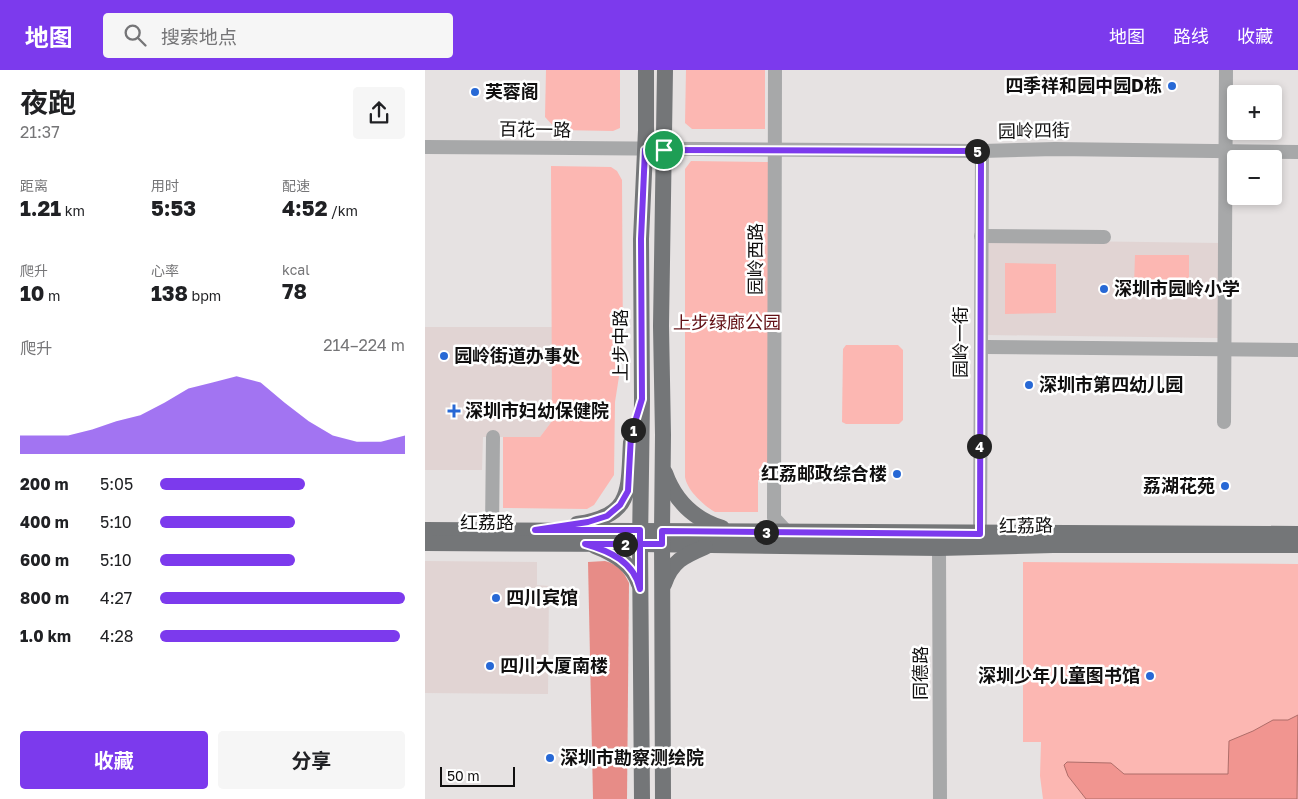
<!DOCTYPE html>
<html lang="zh">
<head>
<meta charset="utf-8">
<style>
  :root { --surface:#fff; --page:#f6f6f6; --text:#202124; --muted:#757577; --accent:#7c3aed }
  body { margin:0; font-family:"Golos Text","Noto Sans SC",sans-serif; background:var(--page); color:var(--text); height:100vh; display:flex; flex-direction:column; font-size:19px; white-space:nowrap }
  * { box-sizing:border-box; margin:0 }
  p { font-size:16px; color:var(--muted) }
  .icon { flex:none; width:28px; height:28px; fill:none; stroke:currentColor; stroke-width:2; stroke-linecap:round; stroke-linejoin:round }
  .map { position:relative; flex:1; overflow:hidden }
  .details { display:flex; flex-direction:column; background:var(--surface); width:425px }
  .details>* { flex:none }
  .tools { position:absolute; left:802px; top:15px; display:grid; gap:10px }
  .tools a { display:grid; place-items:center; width:55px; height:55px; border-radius:5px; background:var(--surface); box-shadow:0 2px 8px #0003; font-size:25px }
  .scale { position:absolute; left:15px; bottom:12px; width:75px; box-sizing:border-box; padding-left:5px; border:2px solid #100f0f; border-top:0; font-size:14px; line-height:18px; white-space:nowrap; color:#100f0f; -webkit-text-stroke:4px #fff; paint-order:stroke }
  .pin { position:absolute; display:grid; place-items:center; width:42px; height:42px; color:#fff; margin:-21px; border:2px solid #fff; border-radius:50%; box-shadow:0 1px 5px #0007 }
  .km { position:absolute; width:25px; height:25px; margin:-12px; border-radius:50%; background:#222; color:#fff; font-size:14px; line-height:25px; text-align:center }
  .round { display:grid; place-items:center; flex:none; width:52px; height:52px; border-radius:5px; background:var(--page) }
  .summary { display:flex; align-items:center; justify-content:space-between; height:85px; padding:0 20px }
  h1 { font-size:28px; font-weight:700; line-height:38px }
  .figures { display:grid; grid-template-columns:repeat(3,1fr); gap:8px; height:85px; padding:5px 20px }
  .figures div { display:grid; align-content:center }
  .figures b { font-size:21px; font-weight:700 }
  .figures small { font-size:14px; font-weight:400 }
  .figures p { font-size:14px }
  .chart { height:140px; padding:10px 20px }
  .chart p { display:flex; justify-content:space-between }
  .chart svg { width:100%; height:90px; margin-top:5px; fill:var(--accent); opacity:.7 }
  .action { display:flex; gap:10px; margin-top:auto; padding:10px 20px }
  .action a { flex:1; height:58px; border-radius:5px; background:var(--accent); color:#fff; font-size:20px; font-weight:700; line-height:58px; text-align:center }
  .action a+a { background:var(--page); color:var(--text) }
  ul { padding:0 20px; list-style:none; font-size:16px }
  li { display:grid; grid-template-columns:80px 60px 1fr; align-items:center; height:38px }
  li i { height:12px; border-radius:6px; background:var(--accent) }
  header { display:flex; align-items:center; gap:30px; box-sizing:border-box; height:70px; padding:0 25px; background:var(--accent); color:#fff }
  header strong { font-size:24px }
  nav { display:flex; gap:28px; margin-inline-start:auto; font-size:18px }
  .search { width:350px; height:45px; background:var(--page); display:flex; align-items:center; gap:12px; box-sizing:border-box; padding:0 18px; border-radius:5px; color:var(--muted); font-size:19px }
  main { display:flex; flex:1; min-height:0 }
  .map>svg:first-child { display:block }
</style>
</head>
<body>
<header>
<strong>地图</strong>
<div class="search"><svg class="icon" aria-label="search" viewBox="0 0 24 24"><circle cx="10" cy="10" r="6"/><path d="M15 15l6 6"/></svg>搜索地点</div>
<nav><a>地图</a><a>路线</a><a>收藏</a></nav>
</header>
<main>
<section class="details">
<div class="summary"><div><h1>夜跑</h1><p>21:37</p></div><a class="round"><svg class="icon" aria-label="share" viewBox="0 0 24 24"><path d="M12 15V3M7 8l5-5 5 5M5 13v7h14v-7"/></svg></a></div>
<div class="figures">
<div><p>距离</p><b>1.21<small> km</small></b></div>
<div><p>用时</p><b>5:53</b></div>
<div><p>配速</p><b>4:52<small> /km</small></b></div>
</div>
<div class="figures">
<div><p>爬升</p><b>10<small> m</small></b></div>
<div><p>心率</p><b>138<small> bpm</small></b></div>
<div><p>kcal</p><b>78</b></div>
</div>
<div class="chart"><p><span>爬升</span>214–224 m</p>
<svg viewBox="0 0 160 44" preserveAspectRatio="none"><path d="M0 44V35L10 35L20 35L30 32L40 28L50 25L60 19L70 12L80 9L90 6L100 9L110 19L120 28L130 35L140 38L150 38L160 35V44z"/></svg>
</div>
<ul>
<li><b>200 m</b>5:05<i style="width:59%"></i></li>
<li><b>400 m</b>5:10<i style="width:55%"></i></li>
<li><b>600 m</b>5:10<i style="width:55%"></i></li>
<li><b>800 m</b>4:27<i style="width:100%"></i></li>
<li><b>1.0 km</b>4:28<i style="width:98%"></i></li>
</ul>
<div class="action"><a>收藏</a><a>分享</a></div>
</section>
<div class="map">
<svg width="873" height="729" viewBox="0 0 873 729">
  <rect width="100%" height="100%" fill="#e6e2e2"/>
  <g fill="#e1d4d3">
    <polygon points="563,170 795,173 794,268 563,265"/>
    <polygon points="0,257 127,257 127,351 115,367 58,367 57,400 0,400"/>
    <polygon points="0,491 112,492 112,515 124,516 123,624 0,623"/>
  </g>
  <g fill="#fcb7b2">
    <polygon points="121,0 195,0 195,58 188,61 132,60 120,47"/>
    <polygon points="261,0 340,0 340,59 267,59 260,53"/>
    <path d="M266,91L345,92V409L333,410V442H290C278,435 262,420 260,407V99Z"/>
    <polygon points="126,96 186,97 192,101 197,110 198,281 190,332 189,405 169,435 162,439 78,438 78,367 115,367 127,351"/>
    <polygon points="710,185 764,185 764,215 709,215"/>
    <polygon points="580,193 631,194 631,243 580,244"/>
    <polygon points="421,275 473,275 478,280 478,350 474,354 421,354 417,352 418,279"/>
    <polygon points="598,492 873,494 873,729 618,729 615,706 616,672 598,672"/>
  </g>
  <path fill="#e78c87" d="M180,491C194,495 198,501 204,513L202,729H168L163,492Z"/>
  <polygon fill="#f19590" stroke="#ae6d69" points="873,645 872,729 661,729 643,706 639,695 642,692 686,693 699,704 803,704 804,671 828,661 848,650 863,650"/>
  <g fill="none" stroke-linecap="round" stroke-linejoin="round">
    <g stroke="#a7a8a9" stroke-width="14">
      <polyline points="350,0 349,448 362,462"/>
      <polyline points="0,77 557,81 630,79 873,82"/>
      <polyline points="556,166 679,167"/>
      <polyline points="561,277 873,280"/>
      <polyline points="799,352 801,0"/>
      <polyline points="67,460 68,367"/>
      <polyline points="555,464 557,81"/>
      <polyline points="514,478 515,729"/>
    </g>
    <g stroke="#747678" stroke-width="16">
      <path d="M240,403C250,431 268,449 297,458"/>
      <path d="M152,454C209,446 203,419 206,372"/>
      <polyline points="0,460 873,464"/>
      <polyline points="0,473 215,474 514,478 628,475 873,475"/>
      <path d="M170,476C188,483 208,494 214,514"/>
      <path d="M239,514C247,491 259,486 280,477"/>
      <polyline points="217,729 215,474 217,329 216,169 221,60 221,0"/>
      <polyline points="238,729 237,461 238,365 236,256 240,0"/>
    </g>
  </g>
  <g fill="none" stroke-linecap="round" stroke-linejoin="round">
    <defs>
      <path id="route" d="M239,80H220L216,169L217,329L206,365L203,421L195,435L182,446L163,452L110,460H215V474H160C185,481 209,492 215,519V474H237V461L555,464L556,81L239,80"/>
    </defs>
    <use href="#route" stroke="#fff" stroke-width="10"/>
    <use href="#route" stroke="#7c3aed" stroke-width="6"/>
  </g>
  <g fill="#2768d5" stroke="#fff" stroke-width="2">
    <circle cx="747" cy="16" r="5"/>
    <circle cx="50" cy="22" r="5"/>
    <circle cx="679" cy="219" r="5"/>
    <circle cx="19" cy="286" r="5"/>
    <circle cx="604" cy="315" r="5"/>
    <path d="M26.5 333.5h5v5h5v5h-5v5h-5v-5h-5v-5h5z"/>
    <circle cx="472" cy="404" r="5"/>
    <circle cx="800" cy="416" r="5"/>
    <circle cx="71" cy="528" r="5"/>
    <circle cx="65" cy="596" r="5"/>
    <circle cx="725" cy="606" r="5"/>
    <circle cx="125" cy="688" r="5"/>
  </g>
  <g text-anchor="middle" stroke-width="5" stroke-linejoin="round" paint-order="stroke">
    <g font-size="18" font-weight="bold" fill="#100f0f" stroke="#fff" text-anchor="start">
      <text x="737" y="22" text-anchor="end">四季祥和园中园D栋</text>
      <text x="60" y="28">芙蓉阁</text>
      <text x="689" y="225">深圳市园岭小学</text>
      <text x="29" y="292">园岭街道办事处</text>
      <text x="614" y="321">深圳市第四幼儿园</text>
      <text x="40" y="347">深圳市妇幼保健院</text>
      <text x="462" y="410" text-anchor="end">红荔邮政综合楼</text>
      <text x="790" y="422" text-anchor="end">荔湖花苑</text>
      <text x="81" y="534">四川宾馆</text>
      <text x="75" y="602">四川大厦南楼</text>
      <text x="715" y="612" text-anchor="end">深圳少年儿童图书馆</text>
      <text x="135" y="694">深圳市勘察测绘院</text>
    </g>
    <g font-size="18" fill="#100f0f" stroke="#fff">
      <text transform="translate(110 60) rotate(1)" y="6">百花一路</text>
      <text transform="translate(609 61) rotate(-1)" y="6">园岭四街</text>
      <text transform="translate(331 189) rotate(-90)" y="6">园岭西路</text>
      <text transform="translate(536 272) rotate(-90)" y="6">园岭一街</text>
      <text transform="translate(196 275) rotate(-90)" y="6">上步中路</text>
      <text x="62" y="459">红荔路</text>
      <text transform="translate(601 456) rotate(-1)" y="6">红荔路</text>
      <text transform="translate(496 603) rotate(-90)" y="6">同德路</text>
    </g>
    <g font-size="18" fill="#631116" stroke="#fff">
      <text x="302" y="259">上步绿廊公园</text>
    </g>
  </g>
</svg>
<div class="tools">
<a>+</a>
<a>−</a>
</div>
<div class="scale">50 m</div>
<div class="pin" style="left:239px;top:80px;background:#1e9e55"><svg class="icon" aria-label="arrive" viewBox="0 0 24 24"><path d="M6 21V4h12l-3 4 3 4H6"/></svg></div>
<b class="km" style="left:208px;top:360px">1</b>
<b class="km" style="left:200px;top:474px">2</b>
<b class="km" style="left:341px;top:462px">3</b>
<b class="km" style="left:554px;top:376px">4</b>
<b class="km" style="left:552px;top:81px">5</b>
</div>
</main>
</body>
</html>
